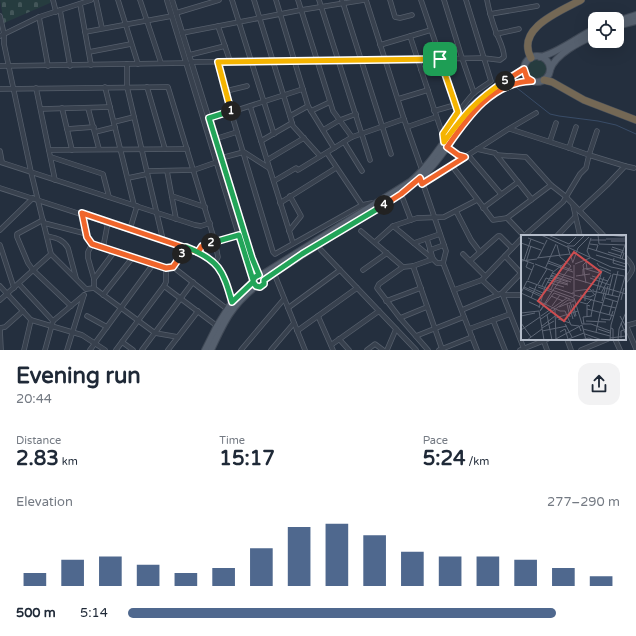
<!DOCTYPE html>
<html lang="en">
<head>
<meta charset="utf-8">
<style>
  :root { --surface:#fff; --page:#f2f2f3; --text:#1f2937; --muted:#747a83; --accent:#4f688e }
  body { margin:0; font-family:"Varela Round",sans-serif; background:var(--page); color:var(--text); height:100vh; display:flex; flex-direction:column; font-size:15px; white-space:nowrap }
  * { box-sizing:border-box; margin:0 }
  p { font-size:13px; color:var(--muted) }
  .icon { flex:none; width:22px; height:22px; fill:none; stroke:currentColor; stroke-width:2; stroke-linecap:round; stroke-linejoin:round }
  .map { position:relative; height:350px; overflow:hidden }
  .panel { display:flex; flex-direction:column; background:var(--surface); flex:1 }
  .panel>* { flex:none }
  .buttons { position:absolute; left:588px; top:12px; display:grid; gap:8px }
  .buttons a { display:grid; place-items:center; width:36px; height:36px; border-radius:8px; background:var(--surface); box-shadow:0 4px 16px #0002; font-size:20px }
  .pin { position:absolute; display:grid; place-items:center; width:34px; height:34px; color:#fff; margin:-17px; border-radius:8px; box-shadow:0 2px 6px #0006 }
  .km { position:absolute; width:20px; height:20px; margin:-10px; border-radius:50%; background:#222; color:#fff; font-size:11px; line-height:20px; text-align:center }
  .round { display:grid; place-items:center; flex:none; width:42px; height:42px; border-radius:12px; background:var(--page) }
  .head { display:flex; align-items:center; justify-content:space-between; height:68px; padding:0 16px }
  h1 { font-size:22px; font-weight:800; line-height:30px }
  .figures { display:grid; grid-template-columns:repeat(3,1fr); gap:6px; height:68px; padding:4px 16px }
  .figures div { display:grid; align-content:center }
  .figures b { font-size:20px; font-weight:800 }
  .figures small { font-size:11px; font-weight:400 }
  .figures p { font-size:11px }
  .chart { height:112px; padding:8px 16px }
  .chart p { display:flex; justify-content:space-between }
  .chart svg { width:100%; height:72px; margin-top:4px; stroke:var(--accent); stroke-width:6 }
  ul { padding:0 16px; list-style:none; font-size:13px }
  li { display:grid; grid-template-columns:64px 48px 1fr; align-items:center; height:30px }
  li i { height:10px; border-radius:5px; background:var(--accent) }
  .map>svg:first-child { display:block }
</style>
</head>
<body>
<div class="map">
<svg width="636" height="350" viewBox="0 0 636 350">
  <defs>
    <pattern id="cemetery-stones" width="16" height="16" patternUnits="userSpaceOnUse"><rect width="16" height="16" fill="#263c3f"/><path d="M2 7V4a2 2 0 0 1 4 0v3zM10 15v-3a2 2 0 0 1 4 0v3z" fill="#435659"/></pattern>
  </defs>
  <rect width="100%" height="100%" fill="#242f3e"/>
  <circle fill="#263c3f" cx="536" cy="70" r="11"/>
  <polygon fill="url(#cemetery-stones)" points="0,0 50,0 50,3 4,23"/>
  <g fill="none" stroke-linecap="round" stroke-linejoin="round">
    <polyline stroke="#394c67" stroke-width="1" points="517,88 550,114 559,116 598,121 616,125 636,134"/>
    <defs>
      <g id="minor">
        <polyline points="53,0 56,12"/>
        <polyline points="96,0 102,28"/>
        <polyline points="118,0 138,64"/>
        <polyline points="140,0 161,63"/>
        <polyline points="232,0 274,134"/>
        <polyline points="254,0 293,126 320,156"/>
        <polyline points="276,0 308,106 334,148"/>
        <polyline points="298,0 333,111 352,137"/>
        <polyline points="319,0 370,160"/>
        <polyline points="342,0 391,154"/>
        <polyline points="366,0 404,119 422,170"/>
        <polyline points="390,0 395,17 400,18 412,15"/>
        <polyline points="421,0 459,112"/>
        <polyline points="444,0 462,58 474,93"/>
        <polyline points="80,4 91,65"/>
        <polyline points="60,10 70,66"/>
        <polyline points="176,13 219,0"/>
        <polyline points="490,14 537,6"/>
        <polyline points="0,16 4,34 4,44 31,172 51,254 86,289"/>
        <polyline points="39,17 48,66"/>
        <polyline points="218,26 230,61"/>
        <polyline points="85,32 172,16"/>
        <polyline points="182,33 301,10 364,0"/>
        <polyline points="496,34 519,29"/>
        <polyline points="0,36 39,17 91,0"/>
        <polyline points="410,36 443,136"/>
        <polyline points="380,45 431,30"/>
        <polyline points="89,52 131,44"/>
        <polyline points="189,55 225,46"/>
        <polyline points="217,61 231,112 273,252 275,254 362,205 327,153"/>
        <path d="M191,62L385,60L483,58L500,60L504,57C504,48 499,40 496,32C492,21 489,11 487,0"/>
        <polyline points="127,64 127,87 163,240"/>
        <polyline points="0,66 187,63"/>
        <polyline points="421,70 442,64"/>
        <polyline points="105,87 134,205"/>
        <polyline points="147,87 165,149"/>
        <polyline points="36,88 55,180"/>
        <polyline points="0,89 168,87 215,242 218,257 215,263"/>
        <polyline points="226,91 247,86"/>
        <polyline points="398,99 428,90"/>
        <polyline points="250,106 293,243"/>
        <polyline points="62,108 72,150"/>
        <polyline points="88,108 99,149"/>
        <polyline points="41,109 110,107"/>
        <polyline points="311,111 330,102"/>
        <polyline points="434,111 455,105"/>
        <polyline points="290,116 308,106"/>
        <polyline points="209,119 303,89"/>
        <polyline points="114,122 134,117"/>
        <polyline points="407,127 436,117"/>
        <polyline points="67,129 94,127"/>
        <polyline points="510,129 569,148 589,155 597,131"/>
        <polyline points="323,130 340,120 356,114"/>
        <polyline points="95,132 115,127"/>
        <path d="M443,134C452,121 462,106 473,94C478,89 485,86 491,81L466,0"/>
        <polyline points="215,139 237,132"/>
        <polyline points="261,141 292,123"/>
        <polyline points="550,141 556,123"/>
        <polyline points="344,142 362,171"/>
        <polyline points="447,147 458,155 465,157"/>
        <polyline points="569,148 576,127"/>
        <polyline points="477,149 495,153 530,197 531,200"/>
        <polyline points="49,150 187,149"/>
        <polyline points="0,151 2,162"/>
        <polyline points="468,155 501,194"/>
        <polyline points="497,155 526,157 551,185"/>
        <polyline points="51,157 103,174 109,197"/>
        <polyline points="221,158 244,152 269,168"/>
        <polyline points="267,160 304,138"/>
        <polyline points="0,162 195,225 201,226 210,223"/>
        <polyline points="452,166 493,220 507,218 524,236"/>
        <polyline points="625,166 634,168"/>
        <polyline points="147,171 194,170 217,162"/>
        <polyline points="167,171 176,219"/>
        <polyline points="128,178 147,174"/>
        <polyline points="421,178 446,251 443,263 477,350"/>
        <polyline points="274,181 296,168 298,170 352,137 404,119"/>
        <polyline points="423,184 507,130 536,113"/>
        <path d="M0,188L198,252C204,256 211,259 216,264C226,274 228,290 232,302"/>
        <polyline points="401,194 411,220"/>
        <polyline points="172,196 205,207"/>
        <polyline points="280,203 336,168"/>
        <polyline points="362,205 372,203 373,205"/>
        <polyline points="573,205 580,236"/>
        <polyline points="483,208 518,182"/>
        <polyline points="456,211 471,240 480,252"/>
        <polyline points="82,213 87,237 92,244 114,252 154,263 166,268 173,267 227,309"/>
        <polyline points="507,218 551,185 565,196 604,236"/>
        <polyline points="43,220 17,234 17,237 28,263 33,270 71,306"/>
        <polyline points="44,223 87,234"/>
        <polyline points="393,226 417,218 444,217 477,200"/>
        <polyline points="130,229 137,206"/>
        <polyline points="0,230 33,198"/>
        <polyline points="289,231 301,216 290,196"/>
        <polyline points="361,231 403,267"/>
        <path d="M47,236C56,238 63,239 68,248L76,278"/>
        <polyline points="524,236 563,202 580,174 586,168 589,155 625,166 607,185 579,211"/>
        <polyline points="557,236 575,217"/>
        <polyline points="427,239 433,259"/>
        <polyline points="375,242 393,226 433,259"/>
        <polyline points="414,243 440,234"/>
        <polyline points="92,244 88,252 88,258 94,279 94,288"/>
        <polyline points="0,245 14,288"/>
        <polyline points="103,248 108,222"/>
        <polyline points="321,250 416,350"/>
        <polyline points="430,250 444,245"/>
        <polyline points="198,252 202,246 239,235"/>
        <polyline points="463,254 485,276"/>
        <polyline points="505,256 521,273"/>
        <path d="M625,257C636,268 634,270 625,281"/>
        <polyline points="470,261 498,236 500,236 512,248"/>
        <polyline points="413,266 442,349"/>
        <polyline points="173,267 186,247"/>
        <polyline points="166,268 166,282 164,286 217,326"/>
        <polyline points="363,270 387,253"/>
        <polyline points="274,273 305,350"/>
        <polyline points="94,279 114,252"/>
        <polyline points="482,280 498,295"/>
        <polyline points="19,284 53,321"/>
        <polyline points="0,286 31,320 82,335 105,350"/>
        <polyline points="86,289 94,288 155,333 178,337"/>
        <polyline points="454,290 482,280 522,238"/>
        <polyline points="502,293 524,349"/>
        <polyline points="103,295 133,257"/>
        <polyline points="503,295 522,295"/>
        <polyline points="0,300 51,254"/>
        <polyline points="386,301 421,288"/>
        <polyline points="288,308 340,270"/>
        <polyline points="462,310 502,293 522,272"/>
        <polyline points="87,316 107,327"/>
        <polyline points="318,316 333,350"/>
        <polyline points="400,318 427,307"/>
        <polyline points="493,320 505,350"/>
        <polyline points="626,325 636,349"/>
        <polyline points="625,326 636,323"/>
        <polyline points="0,328 5,327 23,311"/>
        <polyline points="0,329 1,350"/>
        <polyline points="469,329 510,314"/>
        <polyline points="297,331 357,288"/>
        <polyline points="416,336 464,317"/>
        <polyline points="339,339 349,350"/>
        <polyline points="543,339 547,350"/>
        <polyline points="567,339 571,350"/>
        <polyline points="615,339 620,350"/>
        <polyline points="122,342 133,350"/>
        <polyline points="331,345 379,311"/>
        <polyline points="24,350 31,320"/>
        <polyline points="45,350 53,321 84,295"/>
        <polyline points="67,350 84,295"/>
        <polyline points="90,350 154,263"/>
        <polyline points="116,350 164,286"/>
        <polyline points="142,350 193,282"/>
        <polyline points="168,350 198,311"/>
        <polyline points="241,350 284,299"/>
        <polyline points="271,350 294,323"/>
        <polyline points="367,350 375,344 383,350"/>
        <polyline points="387,350 396,329"/>
        <polyline points="428,350 400,318 377,288 379,284 403,267 413,266 433,259 437,263 443,263"/>
        <polyline points="439,350 472,337"/>
        <polyline points="520,350 548,339"/>
        <polyline points="581,350 608,339"/>
      </g>
      <g id="tertiary">
        <polyline points="167,0 253,281"/>
        <polyline points="172,0 252,258 259,275"/>
      </g>
      <g id="primary">
        <polyline points="617,21 636,15"/>
        <polyline points="617,26 636,21"/>
        <circle cx="537" cy="69" r="13"/>
        <path d="M540,57C558,53 577,37 595,29"/>
        <path d="M550,70C555,54 580,42 595,35"/>
        <circle cx="258" cy="281" r="5.5"/>
        <path d="M260,276L410,182C433,163 446,136 466,113C482,94 504,83 524,69"/>
        <path d="M264,280C294,260 325,240 356,221C381,206 408,192 428,171C460,137 478,83 532,81"/>
        <polyline points="205,350 217,326 232,302 253,282"/>
        <path d="M211,350C224,322 231,306 256,286"/>
      </g>
      <g id="motorway">
        <path d="M531,58C515,28 561,11 581,0"/>
        <polyline points="544,80 552,82 584,100 636,120"/>
      </g>
    </defs>
    <use href="#minor" stroke="#565f6c" stroke-width="5.5"/>
    <use href="#tertiary" stroke="#565f6c" stroke-width="6"/>
    <use href="#primary" stroke="#414a57" stroke-width="8"/>
    <use href="#motorway" stroke="#434c59" stroke-width="8"/>
    <use href="#minor" stroke="#38414e" stroke-width="4"/>
    <use href="#tertiary" stroke="#38414e" stroke-width="4.5"/>
    <use href="#primary" stroke="#56606e" stroke-width="6"/>
    <use href="#motorway" stroke="#746855" stroke-width="7"/>
  </g>
  <g fill="none" stroke-linecap="round" stroke-linejoin="round">
    <defs>
      <polyline id="split-1" points="231,111 218,62 440,59"/>
      <polyline id="split-2" points="211,243 239,235 253,280 255,277 259,275 252,258 209,118 231,111"/>
      <polyline id="split-3" points="182,254 173,267 166,268 92,244 87,237 82,213 198,252 202,246 211,243"/>
      <path id="split-4" d="M182,254L186,247C219,260 223,270 232,302L253,282L256,286L260,287L264,284V280L302,254L384,205"/>
      <path id="split-5" d="M384,205L401,194L420,178L422,184L465,157L458,155L447,147C468,117 492,82 532,81L527,78L524,69L505,81"/>
      <path id="split-6" d="M440,59L458,112L443,134L444,142C464,115 476,100 505,81"/>
    </defs>
    <use href="#split-1" stroke="#fff" stroke-width="8"/>
    <use href="#split-2" stroke="#fff" stroke-width="8"/>
    <use href="#split-3" stroke="#fff" stroke-width="8"/>
    <use href="#split-4" stroke="#fff" stroke-width="8"/>
    <use href="#split-5" stroke="#fff" stroke-width="8"/>
    <use href="#split-6" stroke="#fff" stroke-width="8"/>
    <use href="#split-1" stroke="#f5b400" stroke-width="5"/>
    <use href="#split-2" stroke="#22a559" stroke-width="5"/>
    <use href="#split-3" stroke="#f0652b" stroke-width="5"/>
    <use href="#split-4" stroke="#22a559" stroke-width="5"/>
    <use href="#split-5" stroke="#f0652b" stroke-width="5"/>
    <use href="#split-6" stroke="#f5b400" stroke-width="5"/>
  </g>
  <g transform="translate(521 235)">
    <rect width="105" height="105" fill="#242f3e"/>
    <path fill="none" stroke="#5e6776" stroke-width="1" d="M20,0L90,32M27,0L48,9L55,2M77,0L78,9L105,10M88,0L105,2M7,3L23,9M85,4H105M70,5H85M90,6H105M0,8L20,15M69,9L77,10L75,16M46,11H53L64,0M91,12L103,16M47,13L52,28M67,13L105,25M90,14L103,18L101,24M87,17L100,21M75,20L105,29M69,22L66,16L70,3M16,23L49,19M17,23L26,5M93,23L92,28L105,32M99,23L104,10M0,24L13,29M3,25L10,4M0,26L16,24M27,26L51,35M5,27L10,11M7,27L5,32L11,35M52,27L57,13L68,2M27,28L52,37M76,28L78,31L90,36M14,29L32,36M54,29L69,23M90,32L105,35M24,34L35,9M65,34L78,38M31,38L51,45M37,38L53,43M77,38L79,34L90,39M30,40L50,47M62,40V34L72,33M29,41L47,47M55,41L69,39M71,41L87,46M29,43L47,49M69,43L89,50M54,44L105,59M7,45L13,30M28,45L47,50M6,46L53,63M26,47L43,52M65,48L62,30L65,27L66,34M17,49L26,34M21,51L25,43L28,44M3,52L21,60M8,52L22,58M17,52L31,57M24,52L32,37L44,28M2,53L21,62M34,53L52,59V57M30,54L40,33M72,54V56L98,62M32,55L50,31L39,22L36,10M78,55L83,42M54,56L69,54L74,60M0,58L39,76H44M0,58L6,46M80,58L90,40M53,60L82,68M59,60L69,62L73,60M87,60L92,39L103,41M30,61L42,66M91,61L97,36M53,62V30M10,63L16,49M53,63L61,89M84,63L97,67M100,65L103,53M64,66V57L71,56M73,66L81,35M81,66L84,53M8,67L19,72M49,67L54,82M59,67L66,69L71,64M46,69L49,82M52,69L55,81M48,70L52,84M82,70L95,73M31,71L39,60M38,72L53,66M18,73L24,52M66,74L93,81M34,75L35,105M19,76L33,58L49,64M19,76L32,55M44,76L50,90L58,91L60,96M0,78L18,76L23,105M79,78L87,51M26,80L31,105M88,80L92,66M0,81L14,78M20,81L46,63M70,81L73,66M99,81L105,92M66,82V70L69,71M35,83L57,76M20,84L47,65H53M37,84L49,88M80,84L89,85L92,76M65,86L85,87M0,88L10,102M100,88L105,100M44,89L51,102M61,89H70L89,96M63,89L62,82L71,81M61,90L65,105M21,91L34,81M21,93L33,86M90,93L92,94V104M62,94L89,101M77,94L89,98M0,95L19,82M21,96L46,91M39,97L44,94L47,104M75,97L79,78M64,99L81,105M89,103L105,101M100,103V96L105,94M6,105L21,94M33,105L61,90M45,105L63,98M59,105L68,103L74,105M89,105L90,90L105,38M97,105L98,94L105,77"/>
    <path fill="#ce4d50" fill-opacity="0.15" stroke="#ce4d50" stroke-width="2" d="M53,17L80,37L43,86L17,66Z"/>
    <rect width="105" height="105" fill="none" stroke="#b4bcc9" stroke-width="2"/>
  </g>
</svg>
<div class="buttons">
<a><svg class="icon" aria-label="locate" viewBox="0 0 24 24"><circle cx="12" cy="12" r="6"/><path d="M12 2v4M12 18v4M2 12h4M18 12h4"/></svg></a>
</div>
<div class="pin" style="left:440px;top:59px;background:#1e9e55"><svg class="icon" aria-label="arrive" viewBox="0 0 24 24"><path d="M6 21V4h12l-3 4 3 4H6"/></svg></div>
<b class="km" style="left:231px;top:111px">1</b>
<b class="km" style="left:211px;top:243px">2</b>
<b class="km" style="left:182px;top:254px">3</b>
<b class="km" style="left:384px;top:205px">4</b>
<b class="km" style="left:505px;top:81px">5</b>
</div>
<section class="panel">
<div class="head"><div><h1>Evening run</h1><p>20:44</p></div><a class="round"><svg class="icon" aria-label="share" viewBox="0 0 24 24"><path d="M12 15V3M7 8l5-5 5 5M5 13v7h14v-7"/></svg></a></div>
<div class="figures">
<div><p>Distance</p><b>2.83<small> km</small></b></div>
<div><p>Time</p><b>15:17</b></div>
<div><p>Pace</p><b>5:24<small> /km</small></b></div>
</div>
<div class="chart"><p><span>Elevation</span>277–290 m</p>
<svg viewBox="0 0 160 44" preserveAspectRatio="none"><path d="M5 44V36M15 44V28M25 44V26M35 44V31M45 44V36M55 44V33M65 44V21M75 44V8M85 44V6M95 44V13M105 44V23M115 44V26M125 44V26M135 44V28M145 44V33M155 44V38"/></svg>
</div>
<ul>
<li><b>500 m</b>5:14<i style="width:87%"></i></li>
</ul>
</section>
</body>
</html>
